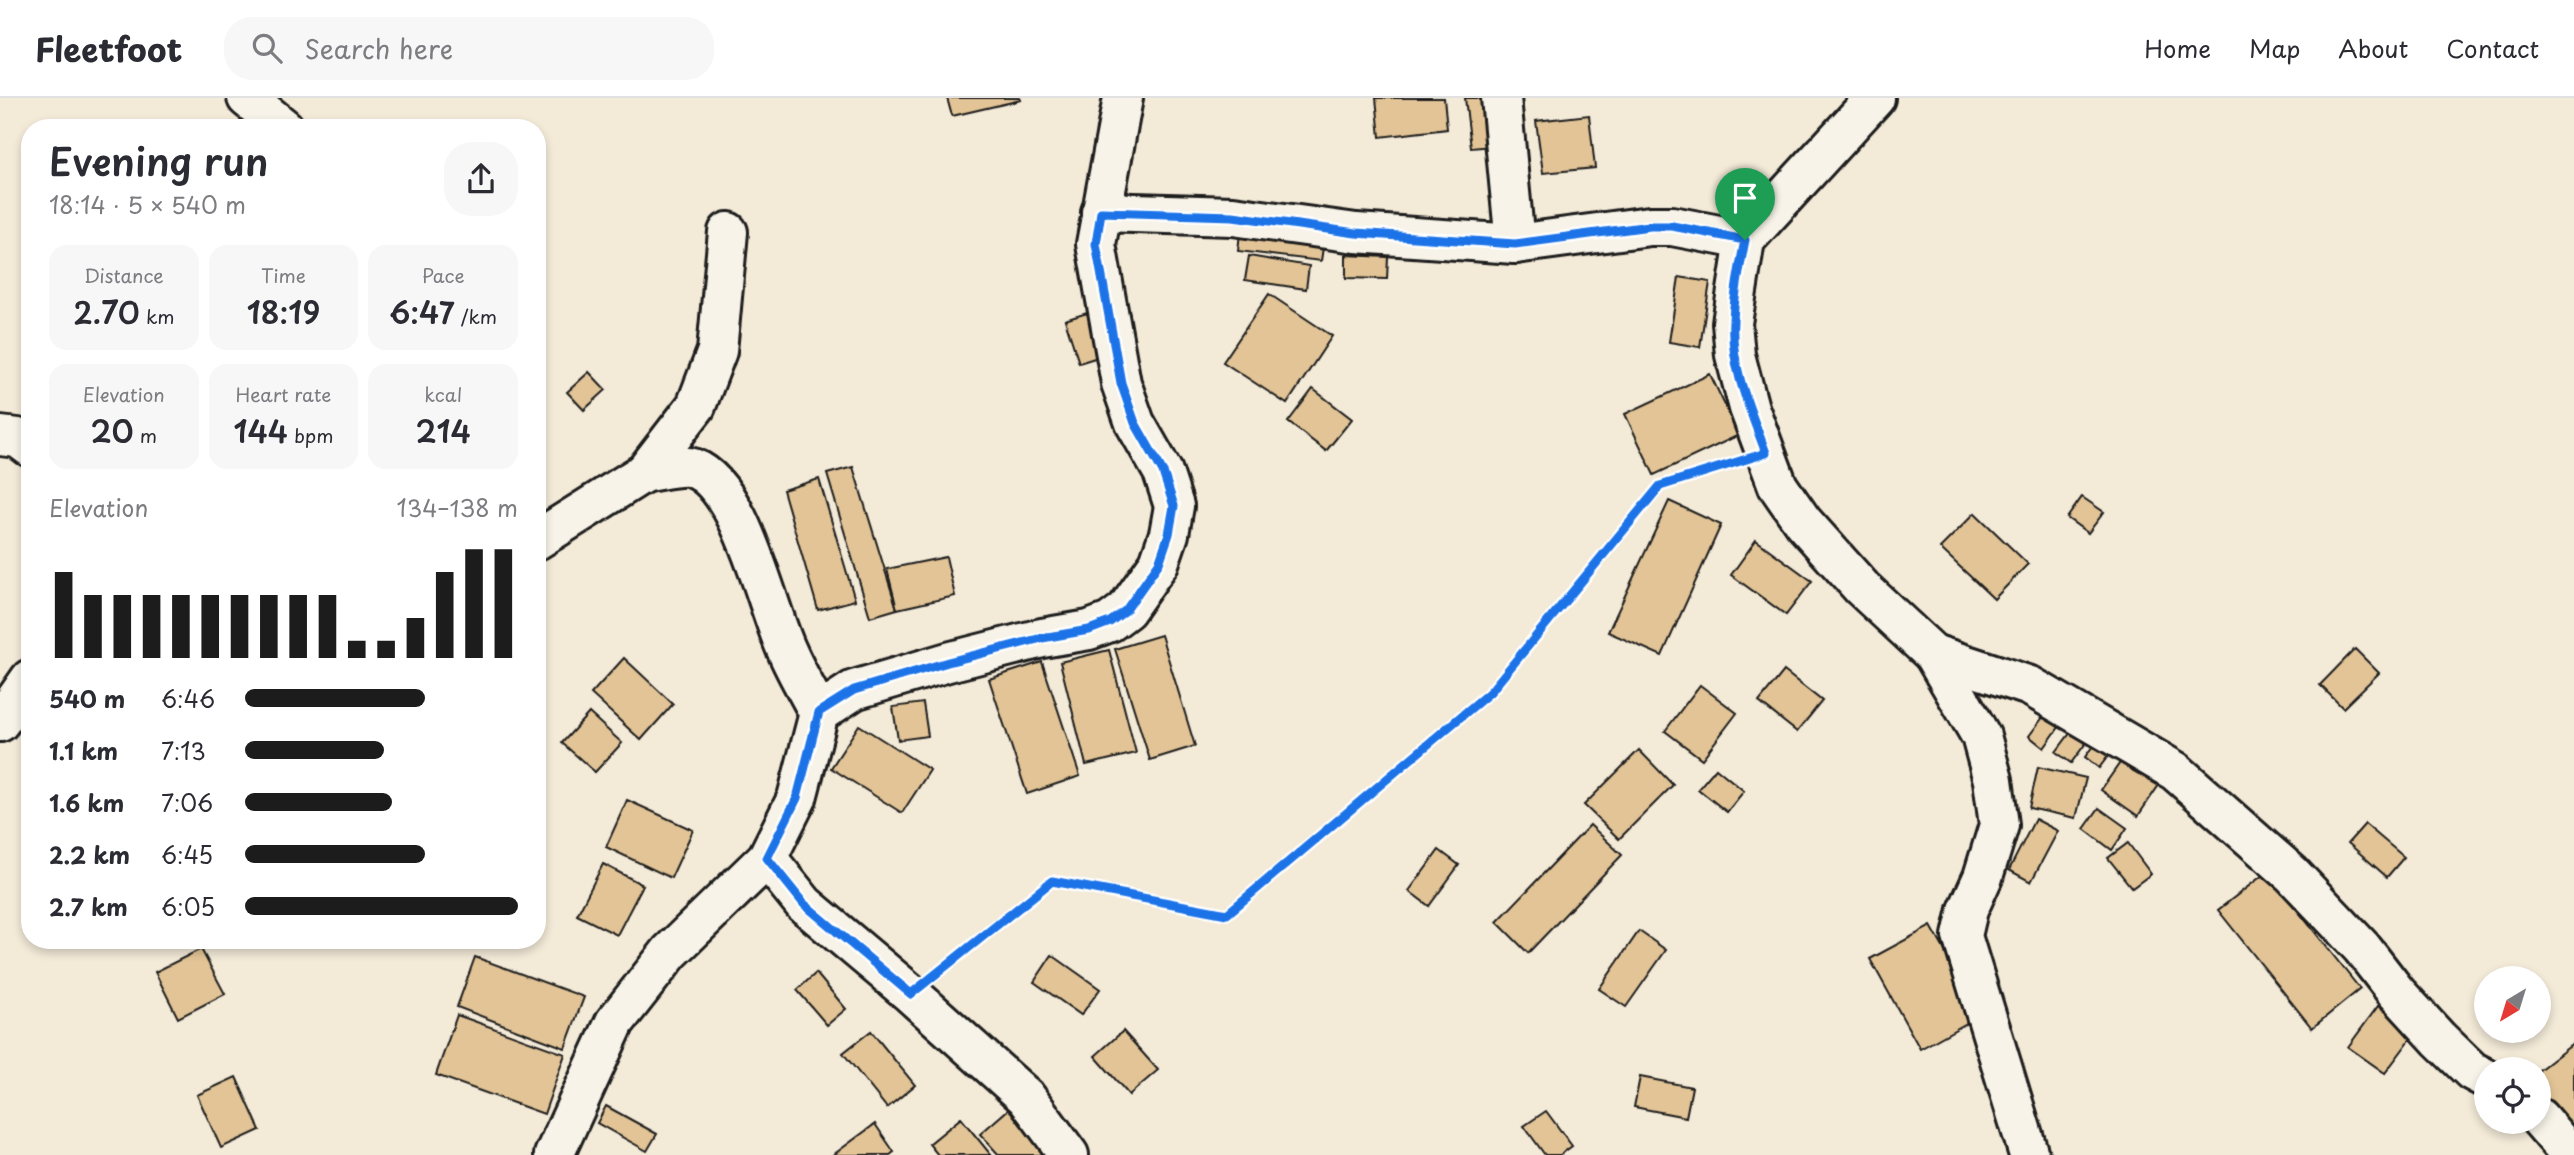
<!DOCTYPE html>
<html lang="en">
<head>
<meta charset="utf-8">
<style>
  :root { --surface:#fff; --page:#f7f7f7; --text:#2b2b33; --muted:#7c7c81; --line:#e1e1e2; --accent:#1c1c1c }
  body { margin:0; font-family:"Playpen Sans",sans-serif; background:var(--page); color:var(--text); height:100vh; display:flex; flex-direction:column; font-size:26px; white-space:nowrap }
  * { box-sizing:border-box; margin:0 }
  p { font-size:23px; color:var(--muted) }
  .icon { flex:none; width:38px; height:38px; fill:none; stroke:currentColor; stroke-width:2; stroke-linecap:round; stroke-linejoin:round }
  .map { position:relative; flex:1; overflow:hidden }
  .panel { position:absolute; left:21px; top:21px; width:525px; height:830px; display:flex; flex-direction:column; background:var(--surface); border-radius:28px; box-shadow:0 4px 10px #0003 }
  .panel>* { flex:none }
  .needle { width:46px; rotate:218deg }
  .buttons { position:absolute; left:2474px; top:868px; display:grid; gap:14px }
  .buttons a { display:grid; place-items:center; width:77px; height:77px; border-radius:50%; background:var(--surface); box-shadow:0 4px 10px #0003; font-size:35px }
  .pin { position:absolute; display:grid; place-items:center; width:60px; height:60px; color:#fff; margin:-72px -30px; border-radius:50% 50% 50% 0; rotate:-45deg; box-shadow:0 0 7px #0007 }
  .pin .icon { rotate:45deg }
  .round { display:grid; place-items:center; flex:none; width:74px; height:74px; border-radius:28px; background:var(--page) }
  .overview { display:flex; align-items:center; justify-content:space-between; height:119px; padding:0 28px }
  h1 { font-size:38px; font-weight:600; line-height:52px }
  .metrics { display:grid; grid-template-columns:repeat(3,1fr); gap:10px; height:119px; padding:7px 28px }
  .metrics div { display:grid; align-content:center; border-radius:18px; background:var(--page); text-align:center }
  .metrics b { font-size:30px; font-weight:600 }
  .metrics small { font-size:19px; font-weight:400 }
  .metrics p { font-size:19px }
  .chart { height:196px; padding:14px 28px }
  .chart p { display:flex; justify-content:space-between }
  .chart svg { width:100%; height:126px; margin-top:7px; stroke:var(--accent); stroke-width:6 }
  ul { padding:0 28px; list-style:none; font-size:23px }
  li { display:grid; grid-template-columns:112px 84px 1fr; align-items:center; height:52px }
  li i { height:18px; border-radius:9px; background:var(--accent) }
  header { display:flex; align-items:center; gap:42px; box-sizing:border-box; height:98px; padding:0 35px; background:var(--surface); border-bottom:2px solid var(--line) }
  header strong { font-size:33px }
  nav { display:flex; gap:38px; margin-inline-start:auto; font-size:24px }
  .search { width:490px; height:63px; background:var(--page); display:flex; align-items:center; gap:18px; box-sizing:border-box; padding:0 24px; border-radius:28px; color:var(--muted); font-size:26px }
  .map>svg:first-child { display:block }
</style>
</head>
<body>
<header>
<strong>Fleetfoot</strong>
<div class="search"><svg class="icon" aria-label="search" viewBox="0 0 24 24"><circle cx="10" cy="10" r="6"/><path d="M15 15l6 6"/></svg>Search here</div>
<nav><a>Home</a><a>Map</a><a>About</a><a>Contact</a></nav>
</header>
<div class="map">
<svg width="2574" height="1057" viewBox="0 0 2574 1057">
  <rect width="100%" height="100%" fill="#f3ead8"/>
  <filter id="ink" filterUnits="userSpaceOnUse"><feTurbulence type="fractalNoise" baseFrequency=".0143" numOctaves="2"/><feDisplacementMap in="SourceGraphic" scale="14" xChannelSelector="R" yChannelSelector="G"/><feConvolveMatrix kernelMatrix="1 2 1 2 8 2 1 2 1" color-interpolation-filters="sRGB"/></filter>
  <g filter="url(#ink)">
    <g fill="#e2c496" stroke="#1c1c1c" stroke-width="2">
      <polygon points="947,0 1020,0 1021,2 952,18"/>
      <polygon points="1376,0 1444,0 1447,31 1380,39"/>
      <polygon points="1465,0 1488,0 1493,48 1471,50"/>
      <polygon points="1589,17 1595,70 1543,75 1536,23"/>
      <polygon points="1241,126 1325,136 1321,163 1238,153"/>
      <polygon points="1346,157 1388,159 1387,181 1346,180"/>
      <polygon points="1249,158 1309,168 1306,191 1245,182"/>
      <polygon points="1679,179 1710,184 1700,249 1669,244"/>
      <polygon points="1269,196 1332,238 1287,306 1223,264"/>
      <polygon points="1087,215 1101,258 1079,265 1065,222"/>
      <polygon points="589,274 606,292 584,312 567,294"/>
      <polygon points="1710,276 1739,337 1654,377 1625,316"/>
      <polygon points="1313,291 1352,321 1326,353 1288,324"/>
      <polygon points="853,369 897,511 870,519 827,376"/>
      <polygon points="819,381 855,502 818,512 783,392"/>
      <polygon points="2082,399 2104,414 2088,435 2067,420"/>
      <polygon points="1669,403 1721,427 1662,558 1608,534"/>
      <polygon points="1975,415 2028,466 1994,501 1940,450"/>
      <polygon points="1756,442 1812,483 1786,517 1731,477"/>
      <polygon points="946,459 955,498 897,511 887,471"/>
      <polygon points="1161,537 1195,648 1150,662 1115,551"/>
      <polygon points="2355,551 2379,575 2343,610 2320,587"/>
      <polygon points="1109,552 1136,655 1086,667 1060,564"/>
      <polygon points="624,560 673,606 641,642 591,596"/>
      <polygon points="1042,564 1080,678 1027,696 989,581"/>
      <polygon points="1784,573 1822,603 1797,634 1759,604"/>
      <polygon points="1700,587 1737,615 1702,661 1665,633"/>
      <polygon points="923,605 928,638 898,642 893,609"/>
      <polygon points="2052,607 2067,618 2044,650 2029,638"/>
      <polygon points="589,615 622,645 595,674 562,645"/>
      <polygon points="859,627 930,672 902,715 831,670"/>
      <polygon points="2071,634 2086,645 2071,665 2056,654"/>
      <polygon points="2100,638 2115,649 2099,670 2085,659"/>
      <polygon points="1639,652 1673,687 1619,741 1584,707"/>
      <polygon points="2124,659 2161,684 2138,718 2101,692"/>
      <polygon points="2038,669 2086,680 2076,720 2029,710"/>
      <polygon points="1716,670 1744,693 1727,714 1698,691"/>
      <polygon points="627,702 693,732 671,780 606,749"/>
      <polygon points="2099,710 2127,730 2112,752 2084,731"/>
      <polygon points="2035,721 2058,733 2031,784 2009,772"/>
      <polygon points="2365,726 2404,759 2387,779 2348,745"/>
      <polygon points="1590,727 1622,757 1528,855 1497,824"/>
      <polygon points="2128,745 2151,776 2132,790 2108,760"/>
      <polygon points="1439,752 1459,767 1429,808 1409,793"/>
      <polygon points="603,766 643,787 617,837 577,817"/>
      <polygon points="2267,774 2360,891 2312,930 2218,812"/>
      <polygon points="1931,828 1981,917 1920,951 1870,861"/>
      <polygon points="1639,833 1666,852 1626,909 1599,891"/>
      <polygon points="201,851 225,896 178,920 155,874"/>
      <polygon points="1052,857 1100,891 1081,917 1034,884"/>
      <polygon points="475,859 584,899 565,950 457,909"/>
      <polygon points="816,875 846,911 827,927 797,892"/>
      <polygon points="2378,908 2415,935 2385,975 2348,949"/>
      <polygon points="457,917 565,956 544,1016 436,977"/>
      <polygon points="871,933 915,987 887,1010 843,955"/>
      <polygon points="1123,933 1158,972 1129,997 1095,958"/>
      <polygon points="2574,945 2574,1057 2539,1016 2539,972"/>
      <polygon points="236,979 260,1032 221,1050 197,997"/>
      <polygon points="1640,979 1692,989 1686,1019 1634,1009"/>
      <polygon points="606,1008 657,1036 647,1053 597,1025"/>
      <polygon points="1010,1010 1053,1057 999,1057 980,1036"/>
      <polygon points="1546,1013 1572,1048 1560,1057 1545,1057 1524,1028"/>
      <polygon points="961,1020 991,1057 938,1057 929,1046"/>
      <polygon points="875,1026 894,1054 890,1057 833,1057"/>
    </g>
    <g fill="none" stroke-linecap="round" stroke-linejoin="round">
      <defs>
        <g id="minor">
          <polyline points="247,0 284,30"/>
          <polyline points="1501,0 1515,146"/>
          <polyline points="1875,0 1745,142 1732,225 1735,257 1749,310 1778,388 1803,424 1862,490 1933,556 1981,638 1993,682 1999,727 1983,779 1968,812 1962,838 2029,1057"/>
          <polyline points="1101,114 1233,118 1356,135 1515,146 1650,128 1672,128 1745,142"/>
          <polyline points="0,338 18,340 30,349"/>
          <path d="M645,374C658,373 681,366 693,370C742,388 766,508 787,553C796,574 808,594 819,615"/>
          <polyline points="537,442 645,374 696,308 717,253 728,134"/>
          <polyline points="1933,556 2030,588 2175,673 2292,776 2362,850 2396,894 2439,941 2472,973 2487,981"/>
          <polyline points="0,624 30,581"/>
          <polyline points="767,760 804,806 911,896 1026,999 1069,1057"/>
          <polyline points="2539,1020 2571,1057"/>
          <polyline points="554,1057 615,924 670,854 767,760 797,700 819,615 854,592 948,564 1042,540 1089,532 1110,524 1126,512 1159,465 1169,436 1174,408 1163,374 1135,325 1121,285 1096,146 1123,0"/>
        </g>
      </defs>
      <use href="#minor" stroke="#1c1c1c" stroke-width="44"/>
      <polyline stroke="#1c1c1c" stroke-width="4.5" stroke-dasharray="5 5" stroke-linecap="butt" points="941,871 1052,783 1227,816 1490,594 1660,388 1728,367"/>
      <use href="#minor" stroke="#f7f3e8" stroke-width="38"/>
    </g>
  </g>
  <g fill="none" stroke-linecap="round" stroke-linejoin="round" filter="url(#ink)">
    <defs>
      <path id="route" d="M1101,114L1233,118L1356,135L1515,146L1650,128H1672L1745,142C1740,168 1734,196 1733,223C1730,268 1751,314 1766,355L1660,388L1490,594L1227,816L1052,783L911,896L804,806L767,760L797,700L819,614L854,592L948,564L1042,540L1089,532L1110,524L1126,512L1159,465L1169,436L1174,408L1163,374L1135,325L1121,285L1096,146Z"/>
    </defs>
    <use href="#route" stroke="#fff" stroke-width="14"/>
    <use href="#route" stroke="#1a73e8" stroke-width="9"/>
  </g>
</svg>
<div class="buttons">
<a><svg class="needle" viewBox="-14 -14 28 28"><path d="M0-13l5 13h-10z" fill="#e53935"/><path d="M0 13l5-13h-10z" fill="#7c7c81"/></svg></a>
<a><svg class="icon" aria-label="locate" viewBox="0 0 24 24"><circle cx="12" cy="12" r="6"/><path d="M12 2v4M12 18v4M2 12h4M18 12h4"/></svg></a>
</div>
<div class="pin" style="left:1745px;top:142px;background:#1e9e55"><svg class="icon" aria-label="arrive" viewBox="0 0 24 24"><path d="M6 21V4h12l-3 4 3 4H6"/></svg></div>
<section class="panel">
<div class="overview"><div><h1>Evening run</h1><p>18:14 · 5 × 540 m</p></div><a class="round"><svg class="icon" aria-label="share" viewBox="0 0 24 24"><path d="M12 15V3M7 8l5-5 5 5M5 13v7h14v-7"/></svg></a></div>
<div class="metrics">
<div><p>Distance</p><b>2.70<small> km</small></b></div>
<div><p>Time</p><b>18:19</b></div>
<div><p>Pace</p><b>6:47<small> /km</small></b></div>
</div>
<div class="metrics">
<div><p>Elevation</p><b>20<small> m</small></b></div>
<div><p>Heart rate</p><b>144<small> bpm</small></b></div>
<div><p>kcal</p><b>214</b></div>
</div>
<div class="chart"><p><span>Elevation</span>134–138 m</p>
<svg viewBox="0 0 160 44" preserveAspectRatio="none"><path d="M5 44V14M15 44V22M25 44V22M35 44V22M45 44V22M55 44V22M65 44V22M75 44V22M85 44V22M95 44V22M105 44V38M115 44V38M125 44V30M135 44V14M145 44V6M155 44V6"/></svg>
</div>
<ul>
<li><b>540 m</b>6:46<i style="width:66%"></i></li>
<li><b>1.1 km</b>7:13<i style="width:51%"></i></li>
<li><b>1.6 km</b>7:06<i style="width:54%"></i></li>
<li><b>2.2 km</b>6:45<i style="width:66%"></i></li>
<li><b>2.7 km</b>6:05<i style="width:100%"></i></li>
</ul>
</section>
</div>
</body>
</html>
